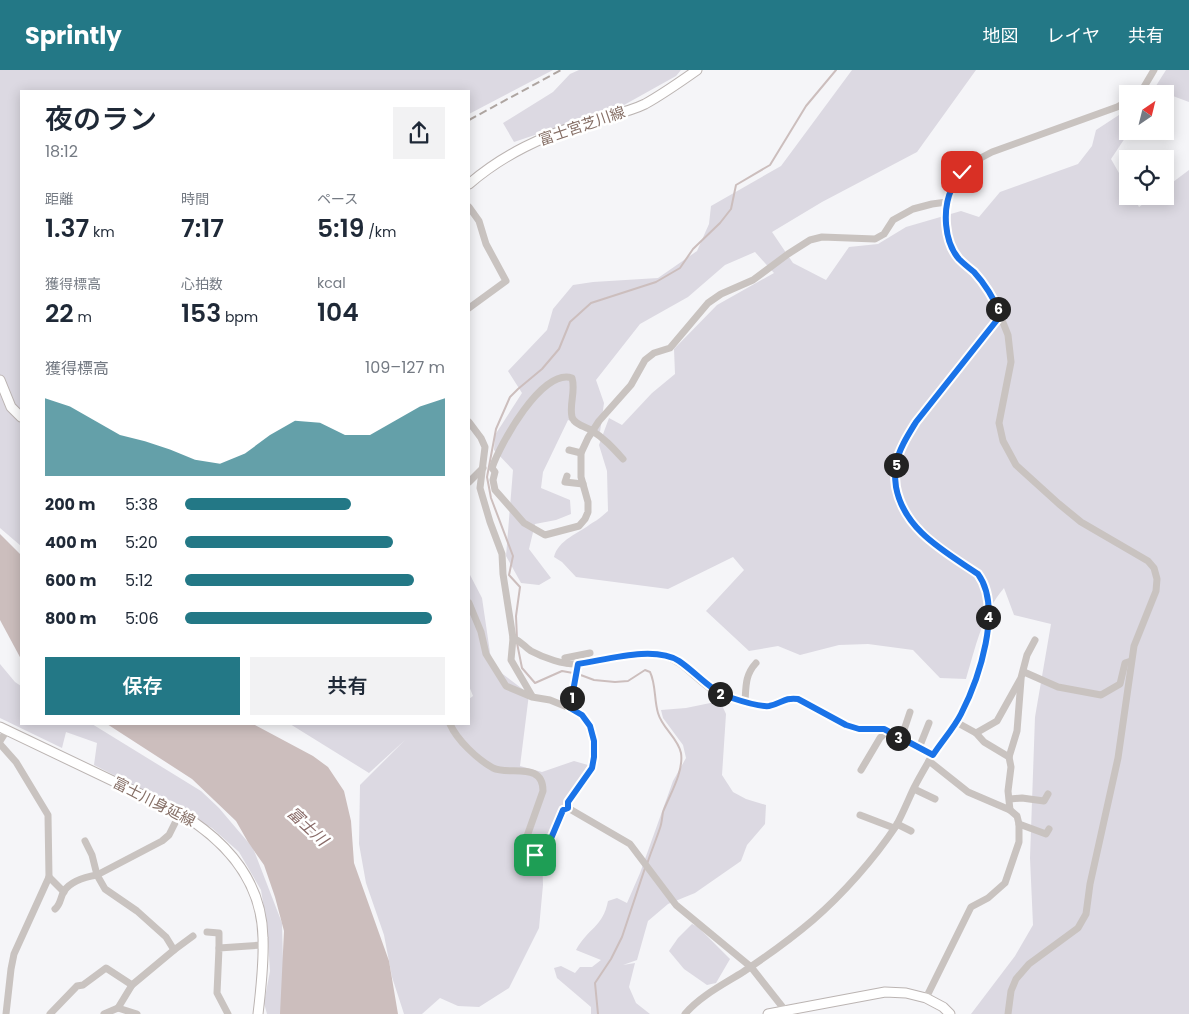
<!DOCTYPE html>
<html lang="ja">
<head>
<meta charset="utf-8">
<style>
  :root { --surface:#fff; --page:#f2f2f3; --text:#1f2937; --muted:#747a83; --accent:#237886 }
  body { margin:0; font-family:Poppins,"Noto Sans JP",sans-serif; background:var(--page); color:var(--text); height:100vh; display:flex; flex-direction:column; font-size:19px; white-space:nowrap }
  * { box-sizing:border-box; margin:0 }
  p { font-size:16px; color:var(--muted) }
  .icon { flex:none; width:28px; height:28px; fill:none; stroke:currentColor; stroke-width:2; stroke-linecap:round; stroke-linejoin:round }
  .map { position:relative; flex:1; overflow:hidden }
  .side { position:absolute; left:20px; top:20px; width:450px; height:635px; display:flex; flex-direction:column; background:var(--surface); border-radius:0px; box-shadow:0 2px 12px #0003 }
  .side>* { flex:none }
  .needle { width:32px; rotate:35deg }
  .fabs { position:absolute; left:1119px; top:15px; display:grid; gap:10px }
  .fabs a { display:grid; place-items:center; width:55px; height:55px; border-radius:0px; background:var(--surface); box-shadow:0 2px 12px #0003; font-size:25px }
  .pin { position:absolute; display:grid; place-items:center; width:42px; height:42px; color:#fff; margin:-21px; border-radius:10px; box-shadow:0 2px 8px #0006 }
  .km { position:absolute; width:25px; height:25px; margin:-12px; border-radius:50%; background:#222; color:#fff; font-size:14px; line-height:25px; text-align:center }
  .round { display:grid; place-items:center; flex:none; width:52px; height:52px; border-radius:0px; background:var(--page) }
  .summary { display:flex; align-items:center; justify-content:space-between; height:85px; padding:0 25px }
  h1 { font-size:28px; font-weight:600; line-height:38px }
  .stats { display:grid; grid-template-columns:repeat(3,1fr); gap:8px; height:85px; padding:5px 25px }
  .stats div { display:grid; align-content:center }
  .stats b { font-size:25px; font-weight:600 }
  .stats small { font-size:14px; font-weight:400 }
  .stats p { font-size:14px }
  .chart { height:140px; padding:10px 25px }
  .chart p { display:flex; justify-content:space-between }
  .chart svg { width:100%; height:90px; margin-top:5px; fill:var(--accent); opacity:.7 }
  .primary-button { display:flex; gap:10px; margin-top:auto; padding:10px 25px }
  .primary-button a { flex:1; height:58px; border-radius:0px; background:var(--accent); color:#fff; font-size:20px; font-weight:600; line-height:58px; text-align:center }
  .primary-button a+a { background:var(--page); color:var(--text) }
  ul { padding:0 25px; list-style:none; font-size:16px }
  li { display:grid; grid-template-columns:80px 60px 1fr; align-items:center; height:38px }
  li i { height:12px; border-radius:6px; background:var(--accent) }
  header { display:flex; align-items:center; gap:30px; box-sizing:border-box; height:70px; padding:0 25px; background:var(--accent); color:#fff }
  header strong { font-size:24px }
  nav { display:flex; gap:28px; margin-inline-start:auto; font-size:18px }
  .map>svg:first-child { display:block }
</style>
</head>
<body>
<header>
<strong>Sprintly</strong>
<nav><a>地図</a><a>レイヤ</a><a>共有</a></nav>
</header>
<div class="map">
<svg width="1189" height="944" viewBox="0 0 1189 944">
  <rect width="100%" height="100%" fill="#f5f5f8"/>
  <g fill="#dcd9e2">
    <polygon points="0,0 553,0 469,44 469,21 21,21 21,476 0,458"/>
    <polygon points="579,0 681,0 676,6 624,35 514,72 503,53 553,22 570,4"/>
    <path d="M852,0H976L917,82L822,132L772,162L793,193L826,210L849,177L878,174L906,157L961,141L979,147L1000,122L1078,94L1092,76L1096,60L1122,43L1129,62L1111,89L1127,117L1128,126H1133L1139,137L1154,126H1165V118L1189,100V944H971L1015,886L1033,855L1030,788L1035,647L1051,554L1014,545L1004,518C983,542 975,579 966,609L940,608L913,580L868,574L839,575L800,585L778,576L749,581L706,541L744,500L733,487L668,519L576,507L562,492L554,487C558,470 579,463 592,453C598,450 603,445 608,441L607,401L599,375L609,348L622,355L652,323L675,304L674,279L717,235L774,203L755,182L725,195L688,227L640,254L596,310L604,333L600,362L568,350L543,402L541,418L570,430L571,444L556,450L535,454L529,479L551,508L539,515L521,513L506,486L513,400L494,380L495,365L522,323L508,301L547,260L553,239L573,215L593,212L658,208L697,181L709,154L711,136L781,96Z"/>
    <polygon points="1166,0 1189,0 1189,32 1154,19"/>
    <polygon points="469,503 482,528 492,596 529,624 520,696 542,702 574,691 588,695 562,736 542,785 543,815 539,858 509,918 479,937 458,936 440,928 422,944 404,944 392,907 384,865 366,813 359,774 360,715 405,670 369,703 290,654 469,654 469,629 473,626 469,616"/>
    <polygon points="0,594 15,612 21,616 21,654 92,654 201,721 219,738 253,778 282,853 283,891 289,944 267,944 264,933 270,901 267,857 261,820 239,782 212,758 159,728 94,695 97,673 66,662 62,678 0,648"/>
    <path d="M720,631L726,644L722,705L733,722L746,729L766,735L765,754L747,775L741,791L695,823L668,834L648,851L637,890L623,895L635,893L629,917L636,933L650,944H591V937L557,908L554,898L561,896L575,903L580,897H592L601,890L576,880C587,859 603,857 608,831L617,828L627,833L640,803L673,711L686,688L683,675L663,648L661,640L686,638Z"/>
    <polygon points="692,854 698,857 730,889 716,913 707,915 684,899 669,881 678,868"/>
  </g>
  <g fill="#ccbebd">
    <polygon points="0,464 21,485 21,589 0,550"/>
    <polygon points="107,654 253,654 313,686 328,697 344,721 351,751 354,793 389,891 398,944 280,944 284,861 275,827 264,795 248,772 236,751 192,709"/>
  </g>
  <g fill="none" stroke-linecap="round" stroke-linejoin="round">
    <g stroke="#ccbebd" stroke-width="2">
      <polyline points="517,569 516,546 520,517 509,505 513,486 491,428 487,407 496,359 510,327 518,319 542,299 559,279 570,252 591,233 656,212 680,198 693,179 720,153 731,139 736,115 770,95 806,36 836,0"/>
      <polyline points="517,573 522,598 535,613 562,601 573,603"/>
      <path d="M578,604L594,610L615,612L628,611L645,600L650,602C656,614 654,630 658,643C662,658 678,668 681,683C684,702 669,726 663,742C662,747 662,753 660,758C656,770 651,782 647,794"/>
      <polyline points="598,944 595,913 611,889 622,867 645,798"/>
    </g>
    <defs>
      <g id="major">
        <path d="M469,114C504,84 543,66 587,52C606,46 627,43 645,34C663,24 680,12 697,0"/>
        <polyline points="0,310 11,337 21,347"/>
        <path d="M0,657L180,743C226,771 262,811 263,868C264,893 261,919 258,944"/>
        <polyline points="768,944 885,922 906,923 926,928 943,937 950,944"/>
      </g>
    </defs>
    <use href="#major" stroke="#bbb4b2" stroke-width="11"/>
    <g stroke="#c9c3c0" stroke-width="7">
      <polyline points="1138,24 1141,22 1154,0"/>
      <polyline points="469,137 479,151 486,174 506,211 469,238"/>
      <polyline points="469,352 481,368 485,377 480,418 490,452 502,484 503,504 513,568 511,590 532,626"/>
      <polyline points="569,380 581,383"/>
      <path d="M623,389C613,378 604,368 591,360C585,357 574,354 572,347C569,334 576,321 572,308C542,298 500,374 492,398L495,402L493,410L495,420L524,453L545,465L579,456L585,449L588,442V432L581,407V383L588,368L599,351L631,315L645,290L654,283L670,278L708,233L721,224L753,210L788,184L810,170L822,167L875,169L884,164L893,150L913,139L932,134L947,132"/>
      <polyline points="567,406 565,412 583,414"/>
      <polyline points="469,412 483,398"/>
      <polyline points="469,533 481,562 486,584 506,616 532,627 550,630 577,641 582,645 589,656 594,671 592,698 568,732 568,738 630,774 676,835 751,897 788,944"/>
      <path d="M513,568C524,573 523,576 531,581C544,588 564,595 578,594C602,593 639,579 662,585C686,591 698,615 721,625C732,629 758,637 769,636C781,634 784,627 798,629L846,655L859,659H883L933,685"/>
      <polyline points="567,593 565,588 590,583"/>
      <polyline points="1024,602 1058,617 1101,625 1120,614 1125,593 1131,591"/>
      <path d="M745,632C746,616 745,605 756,593"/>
      <polyline points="570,638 578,594"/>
      <polyline points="956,652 976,663 997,651 1021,608 1027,585 1035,570"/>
      <path d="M450,654C457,670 477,689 493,698C510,706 543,691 543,721L526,769L525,776L527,783L542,785L547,778L563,740L568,738"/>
      <polyline points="976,663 984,672 1009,687"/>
      <polyline points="901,669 910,642"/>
      <polyline points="0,671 7,660"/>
      <polyline points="0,674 16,692 48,745 49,807 14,884 11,899 6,944"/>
      <polyline points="919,678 929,653"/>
      <polyline points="861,700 880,668 887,661"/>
      <polyline points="914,719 935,729"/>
      <polyline points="1010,729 1022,728 1044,731 1048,724"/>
      <polyline points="1010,740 1008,721 1011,697 1009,687 1017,661 1021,610"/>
      <polyline points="860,745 894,758"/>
      <polyline points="897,754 911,761"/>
      <polyline points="1019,754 1046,764 1049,759"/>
      <polyline points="85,771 92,785 97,805 105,819 137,841 166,867 174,880"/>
      <polyline points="49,807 64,822"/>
      <path d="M55,839C61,834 60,828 64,821C71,811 85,807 97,805L162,771L169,765L180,743"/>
      <polyline points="207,862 219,863 219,878"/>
      <polyline points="926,928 971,837 988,828 1005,813 1019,772 1019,754 1017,746 1010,740 968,722 929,691"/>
      <polyline points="118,938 132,915 174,880 193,866"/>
      <polyline points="50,944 77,916 83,915 106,898 132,915"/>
      <polyline points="104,944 118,938 137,944"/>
      <polyline points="228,944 217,923 219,878 262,875"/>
      <path d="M685,944C700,926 724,914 743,902C767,886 792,868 813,850C843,824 874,789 896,756C902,745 907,733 912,722C918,709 926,697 932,685C941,671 953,659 961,645C979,611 1003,538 978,504C944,480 904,460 897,417C895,409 894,401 896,394C899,379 908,365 916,352L1001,245"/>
      <polyline points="1008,944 1011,921 1016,909 1029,894 1078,858 1086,844 1090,814 1118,688 1134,576 1156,521 1157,509 1154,498 1148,491 1081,452 1059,434 1016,395 1003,371 999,353 1011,292 1008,265 992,225 975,203 959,188 950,175 946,153 947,132 951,119 962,102 973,92 992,82 1117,37 1128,31"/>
    </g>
    <use href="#major" stroke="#fff" stroke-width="9"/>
    <polyline stroke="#aea5a1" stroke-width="2" stroke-dasharray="8 4" stroke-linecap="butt" points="469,50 561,0"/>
  </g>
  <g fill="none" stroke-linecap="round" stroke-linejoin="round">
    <defs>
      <path id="route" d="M535,785H542L547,778L563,740L568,738V732L592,698L594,687V671L590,656L582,645L570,638L578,594C606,590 654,575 679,591C698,604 710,621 732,628C741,631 761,637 769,636C781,634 784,627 798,629L846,655L859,659H884L933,685C942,671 954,658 961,644C979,609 1003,538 978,504C944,481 904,460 896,417C895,409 894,401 896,394C899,379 908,365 916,352L1001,245C994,229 986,215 974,202C969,198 964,194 959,189C944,172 942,139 952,118C954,113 959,107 962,102"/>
    </defs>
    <use href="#route" stroke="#fff" stroke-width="10"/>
    <use href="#route" stroke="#1a73e8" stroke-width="6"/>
  </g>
  <g text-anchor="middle" stroke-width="5" stroke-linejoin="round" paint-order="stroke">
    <g font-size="15" fill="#866f66" stroke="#fff">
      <text transform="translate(582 56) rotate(-19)" y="5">富士宮芝川線</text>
      <text transform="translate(154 732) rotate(27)" y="5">富士川身延線</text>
    </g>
    <g font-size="16" font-style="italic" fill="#896b68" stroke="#fff">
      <text transform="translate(308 756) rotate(43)" y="6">富士川</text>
    </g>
  </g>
</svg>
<div class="fabs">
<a><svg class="needle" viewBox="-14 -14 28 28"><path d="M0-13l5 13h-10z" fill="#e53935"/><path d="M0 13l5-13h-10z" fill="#747a83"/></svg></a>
<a><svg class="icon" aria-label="locate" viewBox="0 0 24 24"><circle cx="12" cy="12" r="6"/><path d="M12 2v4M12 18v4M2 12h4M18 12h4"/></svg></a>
</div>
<div class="pin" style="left:535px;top:785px;background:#1e9e55"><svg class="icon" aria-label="arrive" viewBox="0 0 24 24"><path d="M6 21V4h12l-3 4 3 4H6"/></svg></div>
<div class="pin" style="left:962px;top:102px;background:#d93025"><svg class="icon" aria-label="check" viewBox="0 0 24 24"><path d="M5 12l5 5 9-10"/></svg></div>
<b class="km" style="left:572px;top:628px">1</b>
<b class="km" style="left:720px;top:624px">2</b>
<b class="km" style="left:898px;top:668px">3</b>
<b class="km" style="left:988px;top:547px">4</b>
<b class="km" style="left:896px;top:395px">5</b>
<b class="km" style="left:998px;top:239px">6</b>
<section class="side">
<div class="summary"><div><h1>夜のラン</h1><p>18:12</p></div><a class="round"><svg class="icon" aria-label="share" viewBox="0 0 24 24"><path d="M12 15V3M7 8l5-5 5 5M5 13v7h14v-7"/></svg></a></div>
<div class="stats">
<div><p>距離</p><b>1.37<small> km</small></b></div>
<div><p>時間</p><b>7:17</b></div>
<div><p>ペース</p><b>5:19<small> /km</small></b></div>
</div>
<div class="stats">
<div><p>獲得標高</p><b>22<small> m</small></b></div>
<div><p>心拍数</p><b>153<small> bpm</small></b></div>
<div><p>kcal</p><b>104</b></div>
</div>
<div class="chart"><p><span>獲得標高</span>109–127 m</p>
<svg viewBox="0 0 160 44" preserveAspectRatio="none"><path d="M0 44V6L10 10L20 17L30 24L40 27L50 31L60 36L70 38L80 33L90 24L100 17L110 18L120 24L130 24L140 17L150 10L160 6V44z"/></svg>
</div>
<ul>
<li><b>200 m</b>5:38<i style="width:64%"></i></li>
<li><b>400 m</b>5:20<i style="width:80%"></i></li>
<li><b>600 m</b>5:12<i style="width:88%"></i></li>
<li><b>800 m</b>5:06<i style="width:95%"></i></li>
</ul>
<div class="primary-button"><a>保存</a><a>共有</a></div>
</section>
</div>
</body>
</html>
